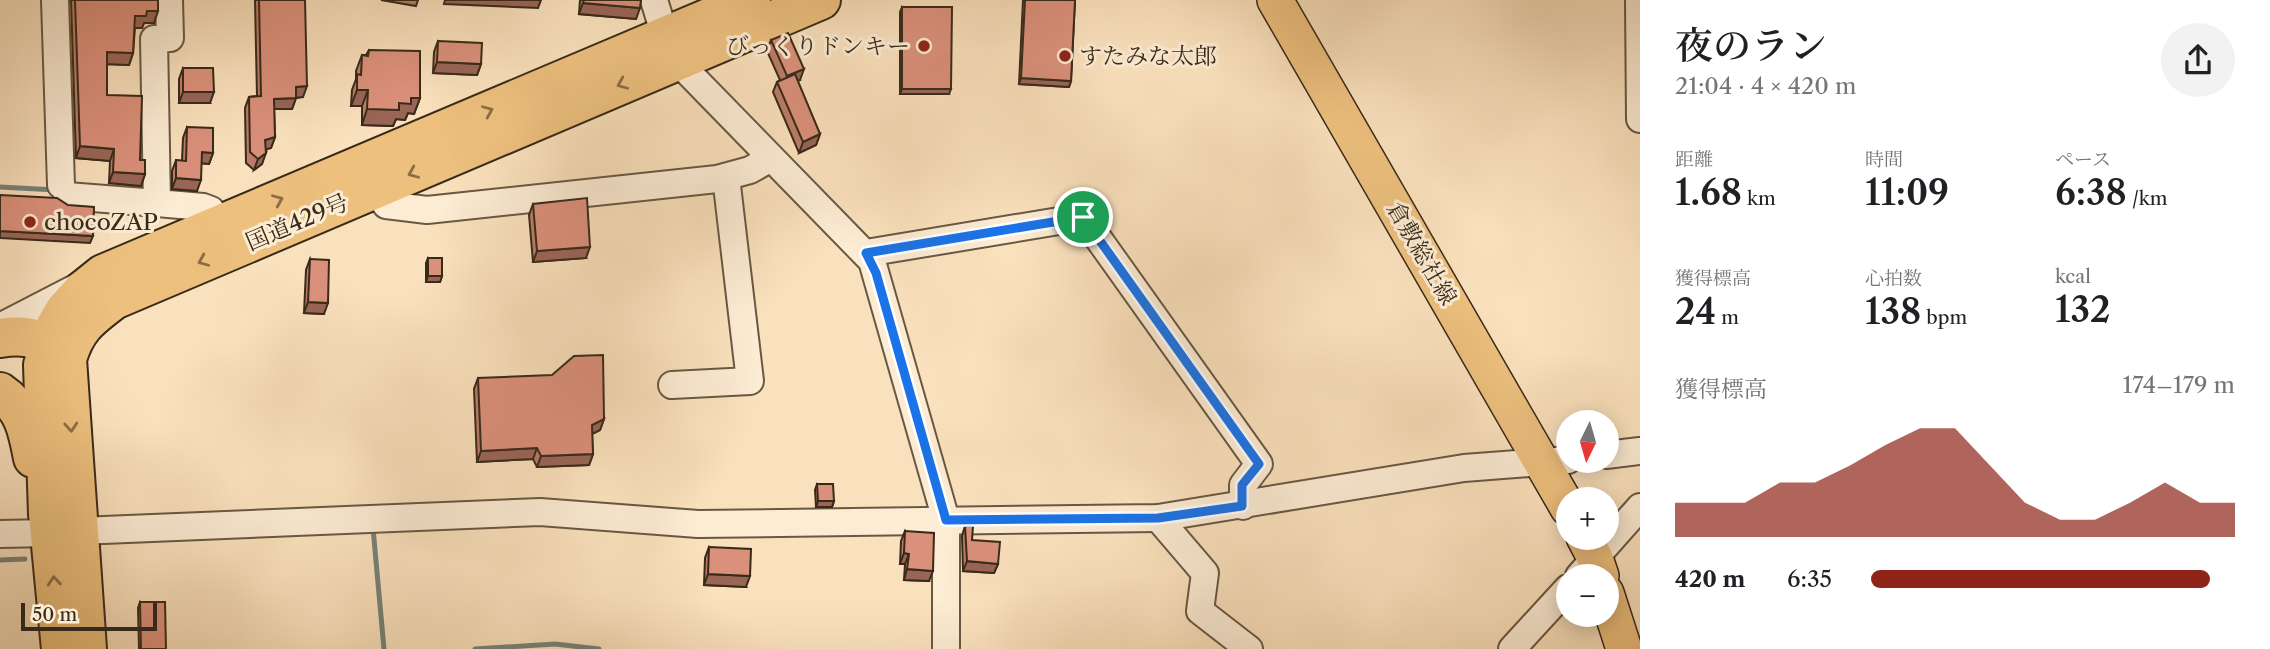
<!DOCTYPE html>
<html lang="ja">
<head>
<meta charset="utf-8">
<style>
  :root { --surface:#fff; --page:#f2f2f2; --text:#202124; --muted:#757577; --accent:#8f2418 }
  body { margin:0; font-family:"Libre Caslon Text","Noto Serif JP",serif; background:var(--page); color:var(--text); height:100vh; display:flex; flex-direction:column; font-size:26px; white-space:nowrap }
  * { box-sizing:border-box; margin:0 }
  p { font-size:23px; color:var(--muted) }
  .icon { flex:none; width:38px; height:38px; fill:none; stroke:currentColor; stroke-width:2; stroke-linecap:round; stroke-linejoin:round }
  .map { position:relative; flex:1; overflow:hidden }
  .details { display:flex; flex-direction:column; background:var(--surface); width:630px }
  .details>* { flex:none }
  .needle { width:46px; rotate:185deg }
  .controls { position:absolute; left:1556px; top:410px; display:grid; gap:14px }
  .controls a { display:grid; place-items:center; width:63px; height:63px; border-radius:50%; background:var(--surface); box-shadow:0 4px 18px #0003; font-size:35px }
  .scale { position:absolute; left:21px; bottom:18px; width:136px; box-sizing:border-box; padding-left:7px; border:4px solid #382a19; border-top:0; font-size:19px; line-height:24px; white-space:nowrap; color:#382a19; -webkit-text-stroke:5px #fcecd4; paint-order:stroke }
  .pin { position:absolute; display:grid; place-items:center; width:60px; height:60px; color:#fff; margin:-30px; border:4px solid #fff; border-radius:50%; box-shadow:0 2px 7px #0007 }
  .round { display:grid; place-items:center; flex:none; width:74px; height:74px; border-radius:37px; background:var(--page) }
  .head { display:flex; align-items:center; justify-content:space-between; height:119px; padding:0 35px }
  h1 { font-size:38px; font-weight:600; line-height:52px }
  .figures { display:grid; grid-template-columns:repeat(3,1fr); gap:10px; height:119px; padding:7px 35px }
  .figures div { display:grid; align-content:center }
  .figures b { font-size:35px; font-weight:600 }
  .figures small { font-size:19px; font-weight:400 }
  .figures p { font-size:19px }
  .chart { height:196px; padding:14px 35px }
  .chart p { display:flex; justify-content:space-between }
  .chart svg { width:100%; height:126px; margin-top:7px; fill:var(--accent); opacity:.7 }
  ul { padding:0 35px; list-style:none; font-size:23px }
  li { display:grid; grid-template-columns:112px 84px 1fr; align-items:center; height:52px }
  li i { height:18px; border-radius:9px; background:var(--accent) }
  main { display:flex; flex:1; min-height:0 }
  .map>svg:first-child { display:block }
</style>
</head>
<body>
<main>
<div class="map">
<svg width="1640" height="649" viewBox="0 0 1640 649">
  <rect width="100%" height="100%" fill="#fae1bd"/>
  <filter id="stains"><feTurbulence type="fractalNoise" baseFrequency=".00286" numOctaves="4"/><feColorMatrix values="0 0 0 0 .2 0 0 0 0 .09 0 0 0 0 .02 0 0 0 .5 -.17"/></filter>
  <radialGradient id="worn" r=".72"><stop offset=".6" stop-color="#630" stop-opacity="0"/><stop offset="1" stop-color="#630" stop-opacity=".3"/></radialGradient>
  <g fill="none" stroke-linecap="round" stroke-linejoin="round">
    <g stroke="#768278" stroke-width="5">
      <polyline points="0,187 56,190"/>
      <polyline points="373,528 384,649"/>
      <polyline points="0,560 25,559"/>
      <polyline points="475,649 555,644 599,649"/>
    </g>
    <defs>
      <g id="minor">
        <polyline points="55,0 61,185"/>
        <polyline points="169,0 170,38 154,39 157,203 203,207 211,210 219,225"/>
        <polyline points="654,0 665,36 677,61 872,261 946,520 946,649"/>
        <polyline points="1639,0 1640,119"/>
        <polyline points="375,189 386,205 427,210 717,179 750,170 771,158"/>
        <polyline points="67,196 157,203"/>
        <polyline points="866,253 1083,217 1259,464 1243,485 1243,506"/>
        <polyline points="0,327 79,286"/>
        <polyline points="672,385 750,381 726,177"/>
        <polyline points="1606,455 1640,451"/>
        <polyline points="1158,518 1205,573 1200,611 1249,649"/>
        <polyline points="79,531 540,512 698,524 1158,518 1464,468 1568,460"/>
        <polyline points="0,534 50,533"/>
        <polyline points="1579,576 1640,507"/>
        <polyline points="1512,649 1568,588"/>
      </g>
      <g id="major">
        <polyline points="1275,0 1568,508"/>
        <polyline points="1584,537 1595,558 1601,576"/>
        <polyline points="1606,593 1624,649"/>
      </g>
      <g id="highway">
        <path d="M0,338C31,333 43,340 67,359"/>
        <path d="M0,392C24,408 28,432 33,458"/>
        <polyline points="61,649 48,514 43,365 55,327 65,310 83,290 103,274 751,0"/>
        <path d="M87,649L67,359C76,328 89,319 114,300L821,0"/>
      </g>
    </defs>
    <use href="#minor" stroke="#685842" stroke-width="30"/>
    <use href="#major" stroke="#382a19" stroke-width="38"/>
    <use href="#highway" stroke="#382a19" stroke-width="42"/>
    <use href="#minor" stroke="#fcecd4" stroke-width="26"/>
    <use href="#major" stroke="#edc07e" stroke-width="35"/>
    <use href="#highway" stroke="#edc07e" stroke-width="38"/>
  </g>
  <g fill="#bc7c6a" stroke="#382a19" stroke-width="2">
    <polygon points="71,0 158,0 154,23 144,23 142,28 135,28 133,53 129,65 107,64 107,95 140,160 145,174 141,186 109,183 110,161 76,158"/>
    <polygon points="255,0 305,0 303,97 296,98 292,109 274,109 275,137 271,148 266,149 262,164 254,170 246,163 245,108 249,97 257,96 255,2"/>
    <polygon points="381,0 418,0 416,6"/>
    <polygon points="580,0 641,0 636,19 579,14"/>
    <polygon points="1023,0 1075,0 1071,81 1069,87 1019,84"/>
    <polygon points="902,7 949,94 900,94 900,12"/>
    <polygon points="771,40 800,80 797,81 820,134 816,145 799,153 773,92 777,82 780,80 767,51"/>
    <polygon points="438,41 481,64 477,75 433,73 434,52"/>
    <polygon points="369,50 420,98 414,114 408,113 405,120 396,119 393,126 362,125 362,106 351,106 352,90 356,79 356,71 362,55 366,55"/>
    <polygon points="183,68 210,103 179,103 179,79"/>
    <polygon points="187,127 213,153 209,164 201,163 197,191 172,189 172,171 176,160 182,161 183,138"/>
    <polygon points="533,204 586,258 533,262 529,215"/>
    <polygon points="428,258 442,276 440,282 426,282 426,263"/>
    <polygon points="310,259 324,314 304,313 306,270"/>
    <polygon points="478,378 604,419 600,430 592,434 593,454 589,465 537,467 533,459 477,462 474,389"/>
    <polygon points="817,484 834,501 832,507 816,507 815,490"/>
    <polygon points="965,526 972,540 998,564 994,573 963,571 962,536"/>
    <polygon points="905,531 929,581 904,580 905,564 900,564 901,541"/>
    <polygon points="709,547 746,587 704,585 705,558"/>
    <polygon points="140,602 166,649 139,649 138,608"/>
  </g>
  <g fill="#996556" stroke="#382a19" stroke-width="2">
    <polygon points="445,0 541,0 538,8 444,4"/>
    <polygon points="583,3 640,8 636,19 579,14"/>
    <polygon points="147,11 158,11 154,23 144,23 142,28 131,28 135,16"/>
    <polygon points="107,52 133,53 129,65 103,64"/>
    <polygon points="437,62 481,64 477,75 433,73"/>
    <polygon points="804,69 800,80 783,87 787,76"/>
    <polygon points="1021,78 1071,81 1069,87 1019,84"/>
    <polygon points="307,86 303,97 292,98 296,87"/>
    <polygon points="902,89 951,89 949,94 900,94"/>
    <polygon points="357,90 368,90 362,106 351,106"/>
    <polygon points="183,92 214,92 210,103 179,103"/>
    <polygon points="296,98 292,109 270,109 274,99"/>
    <polygon points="411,98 420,98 414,114 408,113 405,120 396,119 393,126 362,125 367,109 399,103"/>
    <polygon points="820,134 816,145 799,153 803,142"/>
    <polygon points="275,137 271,148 261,151 265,140"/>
    <polygon points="80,146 114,149 110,161 76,158"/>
    <polygon points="202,152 213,153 209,164 198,163"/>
    <polygon points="266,153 262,164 254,170 258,159"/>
    <polygon points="113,172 145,174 141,186 109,183"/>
    <polygon points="176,178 201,180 197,191 172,189"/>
    <polygon points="0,231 93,236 90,243 0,238"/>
    <polygon points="590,247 586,258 533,262 537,251"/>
    <polygon points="428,276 442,276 440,282 426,282"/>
    <polygon points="308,302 328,303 324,314 304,313"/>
    <polygon points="604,419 600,430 588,436 592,425"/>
    <polygon points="537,448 533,459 477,462 481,451"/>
    <polygon points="593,454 589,465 537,467 541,456"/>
    <polygon points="818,501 834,501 832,507 816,507"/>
    <polygon points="904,553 909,554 905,564 900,564"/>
    <polygon points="967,561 998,564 994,573 963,571"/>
    <polygon points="907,569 933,571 929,581 904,580"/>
    <polygon points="708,574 750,576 746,587 704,585"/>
  </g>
  <g fill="#db907b" stroke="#382a19" stroke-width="2">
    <polygon points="75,0 158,0 158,11 147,11 146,16 135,16 133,53 107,52 107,95 142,96 140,160 145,160 145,174 113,172 114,149 80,146"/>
    <polygon points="259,0 305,0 307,86 296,87 296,98 274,99 275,137 265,140 266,153 258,159 250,152 249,97 261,96"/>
    <polygon points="584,0 641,0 640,8 583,3"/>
    <polygon points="1025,0 1075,0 1071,81 1021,78"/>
    <polygon points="902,7 952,7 951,89 902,89"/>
    <polygon points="788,33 804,69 787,76 771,40"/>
    <polygon points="438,41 482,43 481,64 437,62"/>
    <polygon points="369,50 420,51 420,98 411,98 411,104 399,103 399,110 367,109 368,90 357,90 357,74 361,75 362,55 368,56"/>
    <polygon points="183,68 213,68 214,92 183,92"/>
    <polygon points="795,74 820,134 803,142 777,82"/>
    <polygon points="187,127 213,128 213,153 202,152 201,180 176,178 176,160 186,161"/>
    <polygon points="0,195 57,198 68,205 94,207 93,236 0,231"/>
    <polygon points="587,198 590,247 537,251 533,204"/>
    <rect x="428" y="258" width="14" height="18"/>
    <polygon points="310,259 329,260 328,303 308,302"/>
    <polygon points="603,355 604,419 592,425 593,454 541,456 537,448 481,451 478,378 552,375 574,356"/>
    <polygon points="817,484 833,484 834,501 818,501"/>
    <polygon points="965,526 973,526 972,540 1000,542 998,564 967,561"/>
    <polygon points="905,531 934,533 933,571 907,569 909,554 904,553"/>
    <polygon points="709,547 751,549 750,576 708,574"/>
    <polygon points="140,602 165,602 166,649 141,649"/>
  </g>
  <defs><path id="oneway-chevron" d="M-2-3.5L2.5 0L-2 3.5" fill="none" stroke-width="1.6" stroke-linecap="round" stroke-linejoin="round" transform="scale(1.75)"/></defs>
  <g stroke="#896e46">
    <use href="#oneway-chevron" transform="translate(622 84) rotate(157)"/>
    <use href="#oneway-chevron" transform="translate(488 111) rotate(-23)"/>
    <use href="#oneway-chevron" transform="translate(413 173) rotate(157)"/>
    <use href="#oneway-chevron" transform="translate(278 200) rotate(-23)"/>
    <use href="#oneway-chevron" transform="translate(203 261) rotate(157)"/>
    <use href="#oneway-chevron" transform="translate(71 427) rotate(86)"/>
    <use href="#oneway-chevron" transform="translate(54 581) rotate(-95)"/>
  </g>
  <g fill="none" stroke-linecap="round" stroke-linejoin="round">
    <defs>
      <polygon id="route" points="1083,217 1259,464 1242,485 1242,506 1158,518 946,520 876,273 866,253"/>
    </defs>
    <use href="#route" stroke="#fff" stroke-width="14"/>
    <use href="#route" stroke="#1a73e8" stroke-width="9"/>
  </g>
  <g fill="#8f2418" stroke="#fcecd4" stroke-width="2.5">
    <circle cx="924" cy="46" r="7"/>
    <circle cx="1065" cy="56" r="7"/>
    <circle cx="30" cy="222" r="7"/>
  </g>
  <g text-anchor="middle" stroke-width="6" stroke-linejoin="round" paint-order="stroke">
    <g font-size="23" fill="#382a19" stroke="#fcecd4" text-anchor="start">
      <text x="910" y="54" text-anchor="end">びっくりドンキー</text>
      <text x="1079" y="64">すたみな太郎</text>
      <text x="44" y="230">chocoZAP</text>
    </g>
    <g font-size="23" fill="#382a19" stroke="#fcecd4">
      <text transform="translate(297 222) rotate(-23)" y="8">国道429号</text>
      <text transform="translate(1422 253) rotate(60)" y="8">倉敷総社線</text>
    </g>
  </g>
  <rect width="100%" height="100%" filter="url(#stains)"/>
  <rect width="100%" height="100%" fill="url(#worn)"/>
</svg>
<div class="controls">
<a><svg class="needle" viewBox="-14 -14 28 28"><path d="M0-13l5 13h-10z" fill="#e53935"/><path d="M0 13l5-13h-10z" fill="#757577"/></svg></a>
<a>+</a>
<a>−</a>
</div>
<div class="scale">50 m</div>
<div class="pin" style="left:1083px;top:217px;background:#1e9e55"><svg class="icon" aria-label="arrive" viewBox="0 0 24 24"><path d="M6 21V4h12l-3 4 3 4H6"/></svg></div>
</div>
<section class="details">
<div class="head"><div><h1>夜のラン</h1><p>21:04 · 4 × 420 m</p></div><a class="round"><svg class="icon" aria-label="share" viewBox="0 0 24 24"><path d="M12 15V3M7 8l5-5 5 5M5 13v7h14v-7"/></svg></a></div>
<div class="figures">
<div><p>距離</p><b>1.68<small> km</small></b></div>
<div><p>時間</p><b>11:09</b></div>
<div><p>ペース</p><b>6:38<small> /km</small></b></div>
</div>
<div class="figures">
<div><p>獲得標高</p><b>24<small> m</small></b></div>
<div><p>心拍数</p><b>138<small> bpm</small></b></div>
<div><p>kcal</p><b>132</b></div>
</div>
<div class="chart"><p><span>獲得標高</span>174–179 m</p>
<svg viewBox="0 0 160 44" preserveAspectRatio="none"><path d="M0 44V32L10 32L20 32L30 25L40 25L50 19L60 12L70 6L80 6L90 19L100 32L110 38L120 38L130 32L140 25L150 32L160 32V44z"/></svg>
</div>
<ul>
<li><b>420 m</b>6:35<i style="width:93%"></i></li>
</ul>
</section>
</main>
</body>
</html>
